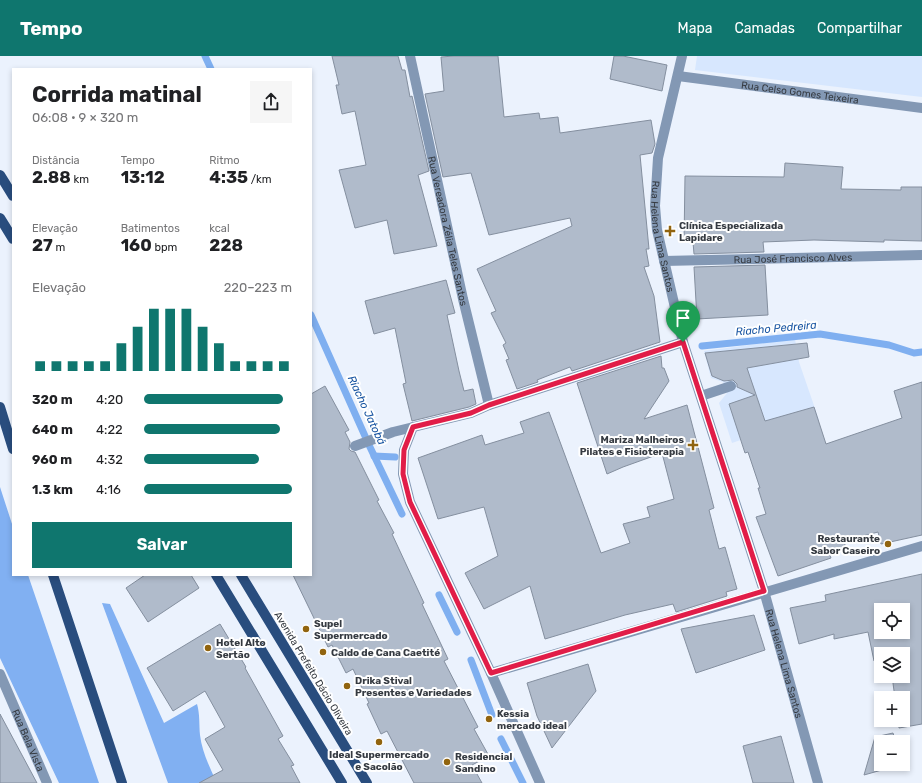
<!DOCTYPE html>
<html lang="pt">
<head>
<meta charset="utf-8">
<style>
  :root { --surface:#fff; --page:#f6f6f6; --text:#202124; --muted:#757577; --accent:#0f766e }
  body { margin:0; font-family:Rubik,sans-serif; background:var(--page); color:var(--text); height:100vh; display:flex; flex-direction:column; font-size:15px; white-space:nowrap }
  * { box-sizing:border-box; margin:0 }
  p { font-size:13px; color:var(--muted) }
  .icon { flex:none; width:22px; height:22px; fill:none; stroke:currentColor; stroke-width:2; stroke-linecap:round; stroke-linejoin:round }
  .map { position:relative; flex:1; overflow:hidden }
  .sheet { position:absolute; left:12px; top:12px; width:300px; height:508px; display:flex; flex-direction:column; background:var(--surface); border-radius:0px; box-shadow:0 2px 6px #0003 }
  .sheet>* { flex:none }
  .controls { position:absolute; left:874px; top:547px; display:grid; gap:8px }
  .controls a { display:grid; place-items:center; width:36px; height:36px; border-radius:0px; background:var(--surface); box-shadow:0 2px 6px #0003; font-size:20px }
  .pin { position:absolute; display:grid; place-items:center; width:34px; height:34px; color:#fff; margin:-41px -17px; border-radius:50% 50% 50% 0; rotate:-45deg; box-shadow:0 0 4px #0007 }
  .pin .icon { rotate:45deg }
  .round { display:grid; place-items:center; flex:none; width:42px; height:42px; border-radius:0px; background:var(--page) }
  .head { display:flex; align-items:center; justify-content:space-between; height:68px; padding:0 20px }
  h1 { font-size:22px; font-weight:700; line-height:30px }
  .figures { display:grid; grid-template-columns:repeat(3,1fr); gap:6px; height:68px; padding:4px 20px }
  .figures div { display:grid; align-content:center }
  .figures b { font-size:17px; font-weight:700 }
  .figures small { font-size:11px; font-weight:400 }
  .figures p { font-size:11px }
  .chart { height:112px; padding:8px 20px }
  .chart p { display:flex; justify-content:space-between }
  .chart svg { width:100%; height:72px; margin-top:4px; stroke:var(--accent); stroke-width:6 }
  .cta { display:flex; gap:8px; margin-top:auto; padding:8px 20px }
  .cta a { flex:1; height:46px; border-radius:0px; background:var(--accent); color:#fff; font-size:16px; font-weight:700; line-height:46px; text-align:center }
  ul { padding:0 20px; list-style:none; font-size:13px }
  li { display:grid; grid-template-columns:64px 48px 1fr; align-items:center; height:30px }
  li i { height:10px; border-radius:5px; background:var(--accent) }
  header { display:flex; align-items:center; gap:24px; box-sizing:border-box; height:56px; padding:0 20px; background:var(--accent); color:#fff }
  header strong { font-size:19px }
  nav { display:flex; gap:22px; margin-inline-start:auto; font-size:14px }
  .map>svg:first-child { display:block }
</style>
</head>
<body>
<header>
<strong>Tempo</strong>
<nav><a>Mapa</a><a>Camadas</a><a>Compartilhar</a></nav>
</header>
<div class="map">
<svg width="922" height="727" viewBox="0 0 922 727">
  <rect width="100%" height="100%" fill="#ebf2fd"/>
  <g fill="#d7e7fe">
    <polygon points="697,0 922,0 922,41 695,14"/>
    <polygon points="795,283 799,306 819,364 770,379 755,379 732,387 719,347 727,337 723,326 711,322 704,295"/>
  </g>
  <g fill="#81b0f2">
    <polygon points="0,431 13,471 13,519 28,519 99,727 59,727 0,602"/>
    <path d="M102,547L110,548L164,667L197,648C200,658 199,669 200,679C202,696 210,712 217,727H168Z"/>
  </g>
  <g fill="none" stroke-linecap="round" stroke-linejoin="round">
    <g stroke="#7faff0" stroke-width="7">
      <polyline points="205,0 211,13"/>
      <polyline points="311,259 369,389 402,458"/>
      <polyline points="702,290 820,278 889,289 914,297 922,296"/>
      <polyline points="374,400 395,401"/>
      <polyline points="439,539 457,576"/>
      <polyline points="471,604 492,659"/>
      <polyline points="501,683 523,727"/>
    </g>
  </g>
  <g fill="#b0bbcb" stroke="#848f9f" fill-rule="evenodd">
    <polygon points="332,0 398,0 402,14 405,14 410,41 412,40 429,115 418,119 437,190 394,198 387,164 355,172 339,114 366,109 355,55 342,58 336,29 339,29"/>
    <polygon points="454,0 498,0 504,61 539,57 540,63 558,61 560,77 651,64 655,88 652,97 640,99 649,193 646,193 649,210 644,211 654,240 660,286 572,315 570,311 537,324 538,326 517,333 506,304 509,303 503,289 506,287 491,257 496,255 477,213 572,170 570,162 489,179 471,117 443,121 425,38 444,35 441,1"/>
    <polygon points="614,0 623,0 667,9 662,35 610,23"/>
    <polygon points="785,107 843,111 841,133 901,134 901,131 922,131 922,185 884,184 884,186 814,184 763,186 764,196 694,198 693,186 684,186 685,120 784,121"/>
    <polygon points="765,209 768,259 697,263 694,211"/>
    <polygon points="446,224 455,257 447,259 459,315 464,335 473,333 476,348 469,351 412,365 403,328 406,327 395,272 374,278 365,245"/>
    <polygon points="807,287 809,301 747,312 765,365 814,351 826,388 902,362 894,335 922,326 922,479 881,488 878,476 844,485 846,493 829,497 831,502 778,520 756,461 766,458 758,432 760,432 748,396 745,397 729,348 755,339 737,331 737,328 733,324 724,325 712,320 705,297"/>
    <polygon points="661,300 662,312 664,312 669,325 644,363 687,349 714,452 709,454 719,493 725,491 737,533 726,536 727,540 676,556 673,548 625,559 545,583 530,530 484,553 465,517 498,500 484,451 438,463 418,402 482,379 485,389 524,377 520,366 549,356 601,497 630,487 623,468 650,461 647,451 674,443 662,397 623,411 607,418 577,327"/>
    <polygon points="325,330 349,374 345,376 350,386 349,393 351,395 355,396 379,444 377,445 394,477 392,478 424,547 422,548 448,603 444,605 478,671 474,673 489,700 472,709 482,727 414,727 387,675 381,678 367,648 369,647 353,613 346,617 332,589 328,591 293,519 311,519 311,338"/>
    <path d="M922,518V668L899,672L898,664H903V642H895L892,620H903V598H881V603L874,605L868,576L834,583V578L799,588L790,552L826,545L825,539ZM881,554H903V576H881Z"/>
    <polygon points="145,519 191,519 199,532 148,566 126,532"/>
    <polygon points="754,559 765,594 696,617 681,573"/>
    <polygon points="220,568 246,611 245,612 283,680 278,683 294,709 291,710 300,727 199,727 223,714 205,683 225,671 205,635 173,655 147,612"/>
    <polygon points="588,608 596,635 552,692 537,660 527,627"/>
    <polygon points="0,658 37,727 0,727"/>
    <polygon points="893,677 896,686 881,686 881,708 903,708 864,719 875,681"/>
    <polygon points="781,680 794,727 753,727 743,690"/>
  </g>
  <g fill="none" stroke-linecap="round" stroke-linejoin="round">
    <g stroke="#8398b4" stroke-width="10">
      <path id="s1" d="M410,0L463,243L489,349"/>
      <path id="s2" d="M682,0L658,102L655,150L657,174L683,286L764,535L818,727"/>
      <path id="s3" d="M678,20L922,52"/>
      <path id="s4" d="M664,205L922,199"/>
      <polyline points="701,340 731,330"/>
      <polyline points="413,371 404,394 403,418 410,446 491,617 540,727"/>
      <polyline points="355,390 393,376 471,357 489,349 683,286"/>
      <polyline points="491,617 922,490"/>
      <path id="s5" d="M0,618L47,727"/>
    </g>
    <g stroke="#294d7e" stroke-width="10">
      <polyline points="0,119 13,140"/>
      <polyline points="0,162 13,183"/>
      <polyline points="0,351 13,393"/>
      <polyline points="53,519 122,727"/>
      <polyline points="216,519 342,727"/>
      <polyline points="241,519 367,727"/>
    </g>
  </g>
  <g fill="none" stroke-linecap="round" stroke-linejoin="round">
    <defs>
      <polygon id="route" points="683,286 764,535 491,617 410,446 403,418 404,394 413,371 471,357 489,349"/>
    </defs>
    <use href="#route" stroke="#fff" stroke-width="8"/>
    <use href="#route" stroke="#e11d48" stroke-width="5"/>
  </g>
  <g fill="#91640f" stroke="#fff" stroke-width="1.5">
    <path d="M668 169h4v4h4v4h-4v4h-4v-4h-4v-4h4z"/>
    <path d="M691 383h4v4h4v4h-4v4h-4v-4h-4v-4h4z"/>
    <circle cx="888" cy="488" r="4"/>
    <circle cx="306" cy="573" r="4"/>
    <circle cx="208" cy="592" r="4"/>
    <circle cx="323" cy="596" r="4"/>
    <circle cx="347" cy="630" r="4"/>
    <circle cx="489" cy="663" r="4"/>
    <circle cx="379" cy="686" r="4"/>
    <circle cx="447" cy="706" r="4"/>
  </g>
  <g text-anchor="middle" stroke-width="4" stroke-linejoin="round" paint-order="stroke">
    <g font-size="10" fill="#353a41" stroke="#fff">
      <text dy="4" stroke="none"><textPath href="#s3" startOffset="123">Rua Celso Gomes Teixeira</textPath></text>
      <text dy="4" stroke="none"><textPath href="#s1" startOffset="179">Rua Vereadora Zélia Teles Santos</textPath></text>
      <text dy="4" stroke="none"><textPath href="#s2" startOffset="184">Rua Helena Lima Santos</textPath></text>
      <text dy="4" stroke="none"><textPath href="#s4" startOffset="129">Rua José Francisco Alves</textPath></text>
      <text dy="4" stroke="none"><textPath href="#s2" startOffset="629">Rua Helena Lima Santos</textPath></text>
      <text transform="translate(314 617) rotate(59)" y="4">Avenida Prefeito Dácio Oliveira</text>
      <text dy="4" stroke="none"><textPath href="#s5" startOffset="72">Rua Bela Vista</textPath></text>
    </g>
    <g font-size="10" font-weight="bold" fill="#353a41" stroke="#fff" text-anchor="start">
      <text x="679" y="173">Clínica Especializada<tspan x="679" dy="12">Lapidare</tspan></text>
      <text x="684" y="387" text-anchor="end">Mariza Malheiros<tspan x="684" dy="12">Pilates e Fisioterapia</tspan></text>
      <text x="880" y="486" text-anchor="end">Restaurante<tspan x="880" dy="12">Sabor Caseiro</tspan></text>
      <text x="314" y="571">Supel<tspan x="314" dy="12">Supermercado</tspan></text>
      <text x="216" y="590">Hotel Alto<tspan x="216" dy="12">Sertão</tspan></text>
      <text x="331" y="600">Caldo de Cana Caetité</text>
      <text x="355" y="628">Drika Stival<tspan x="355" dy="12">Presentes e Variedades</tspan></text>
      <text x="497" y="661">Kessia<tspan x="497" dy="12">mercado ideal</tspan></text>
      <text x="379" y="702" text-anchor="middle">Ideal Supermercado<tspan x="379" dy="12">e Sacolão</tspan></text>
      <text x="455" y="704">Residencial<tspan x="455" dy="12">Sandino</tspan></text>
    </g>
    <g font-size="11" font-style="italic" fill="#1a56a2" stroke="#fff">
      <text transform="translate(776 272) rotate(-5)" y="4">Riacho Pedreira</text>
      <text transform="translate(367 354) rotate(65)" y="4">Riacho Jatobá</text>
    </g>
  </g>
</svg>
<div class="controls">
<a><svg class="icon" aria-label="locate" viewBox="0 0 24 24"><circle cx="12" cy="12" r="6"/><path d="M12 2v4M12 18v4M2 12h4M18 12h4"/></svg></a>
<a><svg class="icon" aria-label="layers" viewBox="0 0 24 24"><path d="M12 4l9 5-9 5-9-5zM3 14l9 5 9-5"/></svg></a>
<a>+</a>
<a>−</a>
</div>
<div class="pin" style="left:683px;top:286px;background:#1e9e55"><svg class="icon" aria-label="arrive" viewBox="0 0 24 24"><path d="M6 21V4h12l-3 4 3 4H6"/></svg></div>
<section class="sheet">
<div class="head"><div><h1>Corrida matinal</h1><p>06:08 · 9 × 320 m</p></div><a class="round"><svg class="icon" aria-label="share" viewBox="0 0 24 24"><path d="M12 15V3M7 8l5-5 5 5M5 13v7h14v-7"/></svg></a></div>
<div class="figures">
<div><p>Distância</p><b>2.88<small> km</small></b></div>
<div><p>Tempo</p><b>13:12</b></div>
<div><p>Ritmo</p><b>4:35<small> /km</small></b></div>
</div>
<div class="figures">
<div><p>Elevação</p><b>27<small> m</small></b></div>
<div><p>Batimentos</p><b>160<small> bpm</small></b></div>
<div><p>kcal</p><b>228</b></div>
</div>
<div class="chart"><p><span>Elevação</span>220–223 m</p>
<svg viewBox="0 0 160 44" preserveAspectRatio="none"><path d="M5 44V38M15 44V38M25 44V38M35 44V38M45 44V38M55 44V27M65 44V17M75 44V6M85 44V6M95 44V6M105 44V17M115 44V27M125 44V38M135 44V38M145 44V38M155 44V38"/></svg>
</div>
<ul>
<li><b>320 m</b>4:20<i style="width:94%"></i></li>
<li><b>640 m</b>4:22<i style="width:92%"></i></li>
<li><b>960 m</b>4:32<i style="width:78%"></i></li>
<li><b>1.3 km</b>4:16<i style="width:100%"></i></li>
</ul>
<div class="cta"><a>Salvar</a></div>
</section>
</div>
</body>
</html>
